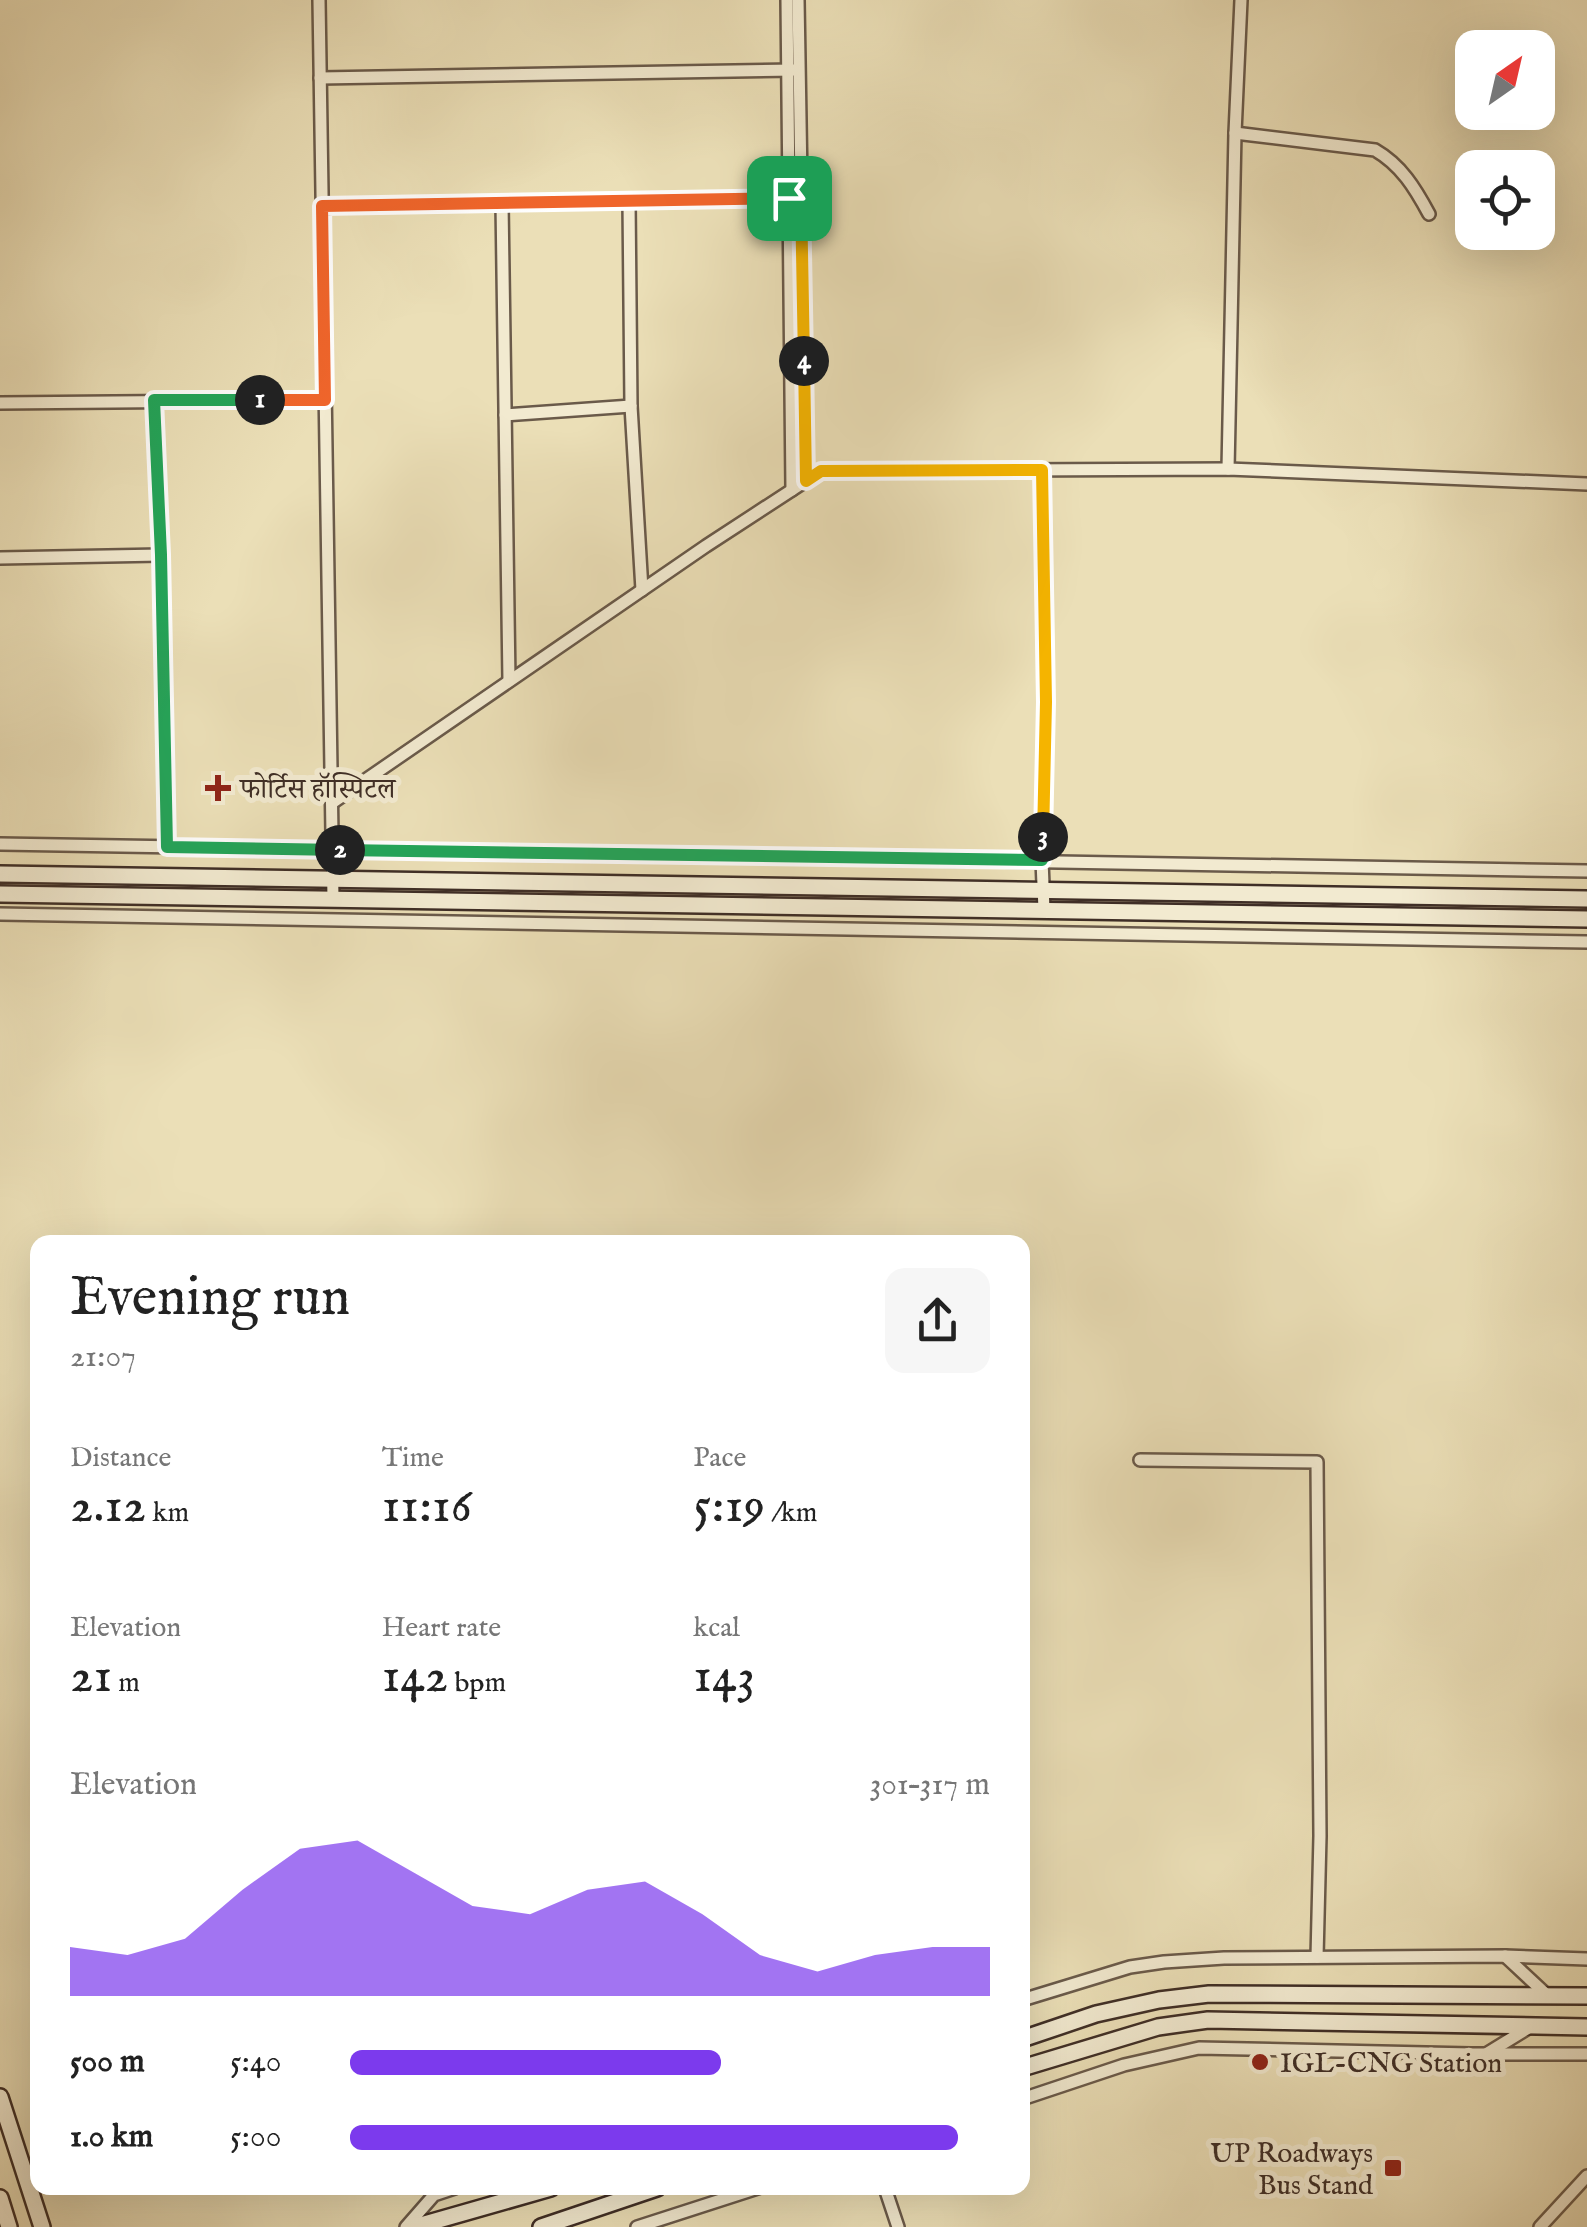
<!DOCTYPE html>
<html lang="en">
<head>
<meta charset="utf-8">
<style>
  :root { --surface:#fff; --page:#f6f6f6; --text:#222; --muted:#767676; --accent:#7c3aed }
  body { margin:0; font-family:"IM FELL English","Noto Serif Devanagari",serif; background:var(--page); color:var(--text); height:100vh; display:flex; flex-direction:column; font-size:38px; white-space:nowrap }
  * { box-sizing:border-box; margin:0 }
  p { font-size:32px; color:var(--muted) }
  .icon { flex:none; width:55px; height:55px; fill:none; stroke:currentColor; stroke-width:2; stroke-linecap:round; stroke-linejoin:round }
  .map { position:relative; flex:1; overflow:hidden }
  .details { position:absolute; left:30px; top:1235px; width:1000px; height:960px; display:flex; flex-direction:column; background:var(--surface); border-radius:20px; box-shadow:0 10px 40px #0002 }
  .details>* { flex:none }
  .needle { width:65px; rotate:34deg }
  .tools { position:absolute; left:1455px; top:30px; display:grid; gap:20px }
  .tools a { display:grid; place-items:center; width:100px; height:100px; border-radius:20px; background:var(--surface); box-shadow:0 10px 40px #0002; font-size:50px }
  .pin { position:absolute; display:grid; place-items:center; width:85px; height:85px; color:#fff; margin:-42px; border-radius:20px; box-shadow:0 5px 15px #0006 }
  .km { position:absolute; width:50px; height:50px; margin:-25px; border-radius:50%; background:#222; color:#fff; font-size:28px; line-height:50px; text-align:center }
  .round { display:grid; place-items:center; flex:none; width:105px; height:105px; border-radius:20px; background:var(--page) }
  .summary { display:flex; align-items:center; justify-content:space-between; height:170px; padding:0 40px }
  h1 { font-size:55px; font-weight:600; line-height:75px }
  .metrics { display:grid; grid-template-columns:repeat(3,1fr); gap:15px; height:170px; padding:10px 40px }
  .metrics div { display:grid; align-content:center }
  .metrics b { font-size:50px; font-weight:600 }
  .metrics small { font-size:28px; font-weight:400 }
  .metrics p { font-size:28px }
  .chart { height:280px; padding:20px 40px }
  .chart p { display:flex; justify-content:space-between }
  .chart svg { width:100%; height:180px; margin-top:10px; fill:var(--accent); opacity:.7 }
  ul { padding:0 40px; list-style:none; font-size:32px }
  li { display:grid; grid-template-columns:160px 120px 1fr; align-items:center; height:75px }
  li i { height:25px; border-radius:12px; background:var(--accent) }
  .map>svg:first-child { display:block }
</style>
</head>
<body>
<div class="map">
<svg width="1587" height="2227" viewBox="0 0 1587 2227">
  <rect width="100%" height="100%" fill="#ebdfb7"/>
  <filter id="stains"><feTurbulence type="fractalNoise" baseFrequency=".002" numOctaves="4"/><feColorMatrix values="0 0 0 0 .2 0 0 0 0 .09 0 0 0 0 .02 0 0 0 .5 -.17"/></filter>
  <radialGradient id="worn" r=".72"><stop offset=".6" stop-color="#630" stop-opacity="0"/><stop offset="1" stop-color="#630" stop-opacity=".3"/></radialGradient>
  <g fill="none" stroke-linecap="round" stroke-linejoin="round">
    <defs>
      <g id="street">
        <polyline points="319,0 333,899"/>
        <polyline points="787,0 792,490"/>
        <polyline points="798,0 806,481"/>
        <polyline points="320,78 795,70"/>
        <path d="M1235,133L1375,150C1401,165 1415,188 1429,214"/>
        <polyline points="629,201 631,406 642,590"/>
        <polyline points="502,203 509,681"/>
        <polyline points="322,207 792,198"/>
        <polyline points="154,400 161,555 167,847"/>
        <polyline points="0,403 325,400"/>
        <polyline points="505,415 631,406"/>
        <polyline points="1228,469 1235,133 1241,0"/>
        <polyline points="1042,471 1046,701 1042,860 1044,910"/>
        <polyline points="0,558 161,555"/>
        <polyline points="332,803 706,546 821,471 1228,469 1587,484"/>
        <polyline points="0,844 1587,871"/>
        <polyline points="0,914 1587,942"/>
        <polyline points="1140,1460 1317,1462 1320,1836 1317,1957"/>
        <polyline points="1505,1956 1548,1996"/>
        <polyline points="1022,2000 1130,1967 1164,1962 1224,1958 1505,1956 1587,1959"/>
        <polyline points="1486,2054 1530,2027"/>
        <polyline points="1022,2099 1124,2065 1199,2048 1471,2054 1587,2054"/>
        <polyline points="885,2188 898,2227"/>
        <polyline points="406,2227 434,2195 455,2188"/>
        <polyline points="637,2227 758,2188"/>
        <polyline points="1540,2227 1587,2176"/>
      </g>
      <g id="secondary">
        <polyline points="0,874 1587,899"/>
        <polyline points="0,894 1587,919"/>
        <polyline points="1022,2039 1096,2014 1159,2000 1209,1994 1587,1996"/>
        <polyline points="1022,2068 1158,2027 1208,2020 1587,2027"/>
        <polyline points="0,2097 42,2227"/>
        <polyline points="0,2198 9,2227"/>
        <polyline points="414,2227 551,2188"/>
        <polyline points="541,2227 657,2188"/>
      </g>
    </defs>
    <use href="#street" stroke="#6a5a4a" stroke-width="16"/>
    <use href="#secondary" stroke="#3f2e26" stroke-width="20"/>
    <use href="#street" stroke="#f2ead0" stroke-width="11"/>
    <use href="#secondary" stroke="#f2ead0" stroke-width="15"/>
  </g>
  <g fill="none" stroke-linecap="round" stroke-linejoin="round">
    <defs>
      <polyline id="split-1" points="260,400 325,400 322,206 789,198"/>
      <polyline id="split-2" points="260,400 154,400 161,555 167,847 340,850"/>
      <polyline id="split-3" points="340,850 1042,860 1043,837"/>
      <polyline id="split-4" points="804,361 806,481 821,471 1042,470 1046,702 1043,837"/>
      <polyline id="split-5" points="789,198 801,198 804,361"/>
    </defs>
    <use href="#split-1" stroke="#fff" stroke-width="20"/>
    <use href="#split-2" stroke="#fff" stroke-width="20"/>
    <use href="#split-3" stroke="#fff" stroke-width="20"/>
    <use href="#split-4" stroke="#fff" stroke-width="20"/>
    <use href="#split-5" stroke="#fff" stroke-width="20"/>
    <use href="#split-1" stroke="#f0652b" stroke-width="12"/>
    <use href="#split-2" stroke="#22a559" stroke-width="12"/>
    <use href="#split-3" stroke="#22a559" stroke-width="12"/>
    <use href="#split-4" stroke="#f5b400" stroke-width="12"/>
    <use href="#split-5" stroke="#f5b400" stroke-width="12"/>
  </g>
  <g fill="#8f2418" stroke="#f2ead0" stroke-width="4">
    <path d="M213 773h10v10h10v10h-10v10h-10v-10h-10v-10h10z"/>
    <circle cx="1260" cy="2062" r="10"/>
    <rect x="1383" y="2158" width="20" height="20" rx="5"/>
  </g>
  <g text-anchor="middle" stroke-width="10" stroke-linejoin="round" paint-order="stroke">
    <g font-size="28" fill="#3f2e26" stroke="#f2ead0" text-anchor="start">
      <text x="240" y="798">फोर्टिस हॉस्पिटल</text>
      <text x="1280" y="2072">IGL-CNG Station</text>
      <text x="1373" y="2162" text-anchor="end">UP Roadways<tspan x="1373" dy="32">Bus Stand</tspan></text>
    </g>
  </g>
  <rect width="100%" height="100%" filter="url(#stains)"/>
  <rect width="100%" height="100%" fill="url(#worn)"/>
</svg>
<div class="tools">
<a><svg class="needle" viewBox="-14 -14 28 28"><path d="M0-13l5 13h-10z" fill="#e53935"/><path d="M0 13l5-13h-10z" fill="#767676"/></svg></a>
<a><svg class="icon" aria-label="locate" viewBox="0 0 24 24"><circle cx="12" cy="12" r="6"/><path d="M12 2v4M12 18v4M2 12h4M18 12h4"/></svg></a>
</div>
<div class="pin" style="left:789px;top:198px;background:#1e9e55"><svg class="icon" aria-label="arrive" viewBox="0 0 24 24"><path d="M6 21V4h12l-3 4 3 4H6"/></svg></div>
<b class="km" style="left:260px;top:400px">1</b>
<b class="km" style="left:340px;top:850px">2</b>
<b class="km" style="left:1043px;top:837px">3</b>
<b class="km" style="left:804px;top:361px">4</b>
<section class="details">
<div class="summary"><div><h1>Evening run</h1><p>21:07</p></div><a class="round"><svg class="icon" aria-label="share" viewBox="0 0 24 24"><path d="M12 15V3M7 8l5-5 5 5M5 13v7h14v-7"/></svg></a></div>
<div class="metrics">
<div><p>Distance</p><b>2.12<small> km</small></b></div>
<div><p>Time</p><b>11:16</b></div>
<div><p>Pace</p><b>5:19<small> /km</small></b></div>
</div>
<div class="metrics">
<div><p>Elevation</p><b>21<small> m</small></b></div>
<div><p>Heart rate</p><b>142<small> bpm</small></b></div>
<div><p>kcal</p><b>143</b></div>
</div>
<div class="chart"><p><span>Elevation</span>301–317 m</p>
<svg viewBox="0 0 160 44" preserveAspectRatio="none"><path d="M0 44V32L10 34L20 30L30 18L40 8L50 6L60 14L70 22L80 24L90 18L100 16L110 24L120 34L130 38L140 34L150 32L160 32V44z"/></svg>
</div>
<ul>
<li><b>500 m</b>5:40<i style="width:58%"></i></li>
<li><b>1.0 km</b>5:00<i style="width:95%"></i></li>
</ul>
</section>
</div>
</body>
</html>
